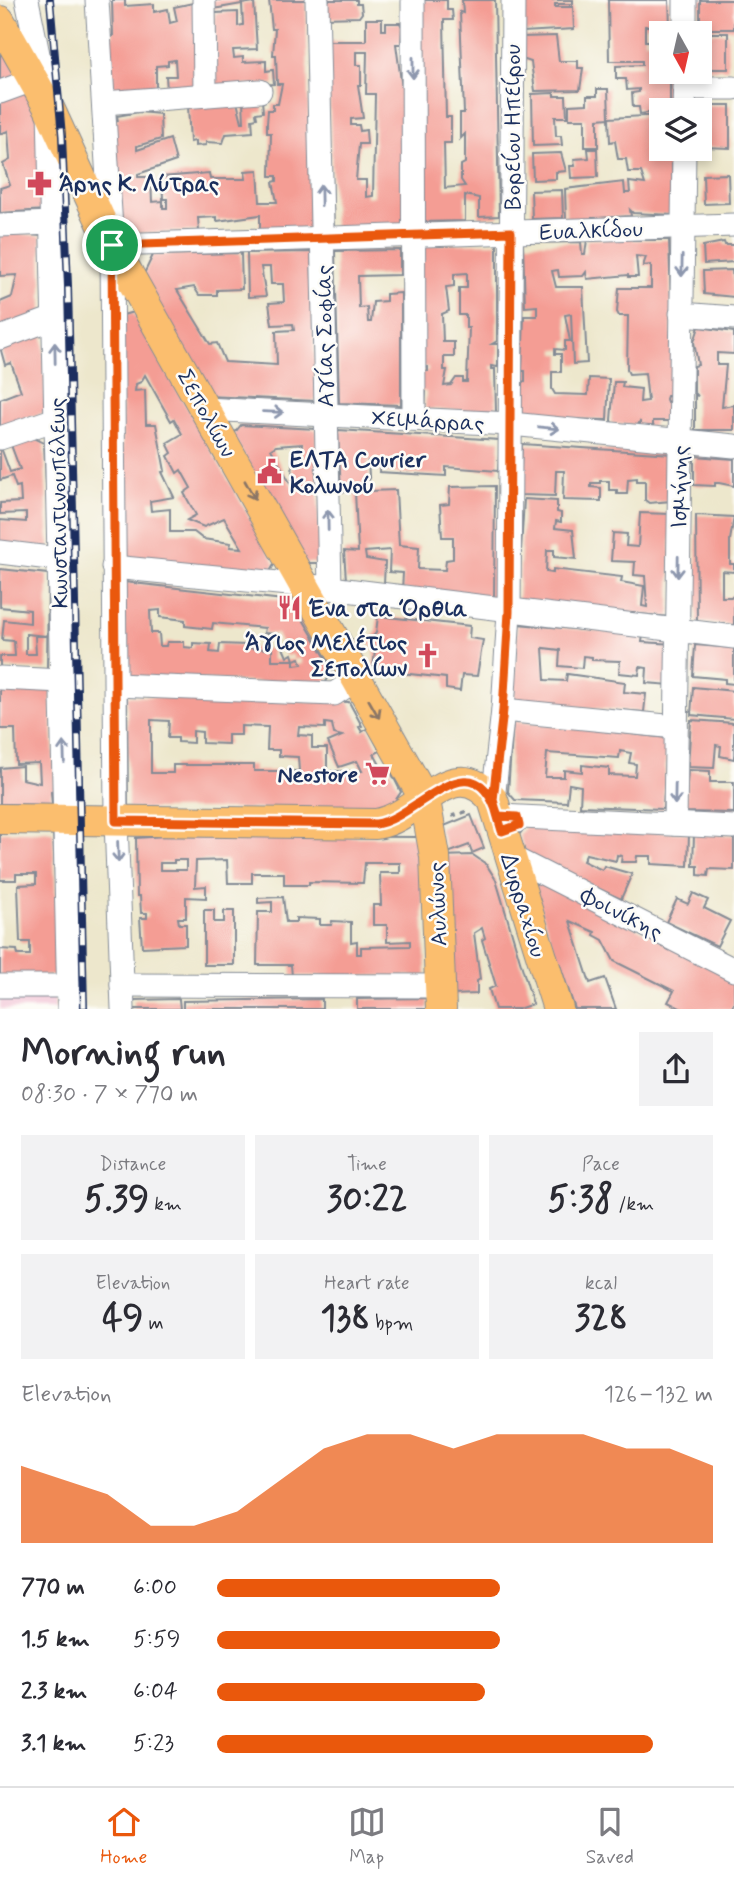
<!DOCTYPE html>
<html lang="en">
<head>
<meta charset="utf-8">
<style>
  :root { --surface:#fff; --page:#f2f2f3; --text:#2b2b33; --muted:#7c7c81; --line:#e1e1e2; --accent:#ea580c }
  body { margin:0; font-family:Mynerve,sans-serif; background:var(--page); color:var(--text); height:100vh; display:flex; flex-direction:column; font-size:26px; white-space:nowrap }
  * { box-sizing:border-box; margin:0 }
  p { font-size:23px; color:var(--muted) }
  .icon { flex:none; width:38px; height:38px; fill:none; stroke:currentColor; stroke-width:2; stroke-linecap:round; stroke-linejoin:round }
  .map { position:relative; height:1009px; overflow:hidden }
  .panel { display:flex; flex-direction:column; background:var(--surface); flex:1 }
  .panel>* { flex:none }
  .needle { width:46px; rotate:172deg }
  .tools { position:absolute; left:649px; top:21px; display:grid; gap:14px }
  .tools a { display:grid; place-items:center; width:63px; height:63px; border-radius:0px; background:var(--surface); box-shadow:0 4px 10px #0003; font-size:35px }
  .pin { position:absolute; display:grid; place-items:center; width:60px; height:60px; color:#fff; margin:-30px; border:4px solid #fff; border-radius:50%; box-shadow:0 2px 7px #0007 }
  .round { display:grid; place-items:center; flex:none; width:74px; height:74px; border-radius:0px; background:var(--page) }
  .summary { display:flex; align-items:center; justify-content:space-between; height:119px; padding:0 21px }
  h1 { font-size:38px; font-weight:800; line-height:52px }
  .figures { display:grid; grid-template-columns:repeat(3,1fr); gap:10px; height:119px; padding:7px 21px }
  .figures div { display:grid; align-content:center; border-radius:0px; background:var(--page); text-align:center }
  .figures b { font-size:35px; font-weight:800 }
  .figures small { font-size:19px; font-weight:400 }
  .figures p { font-size:19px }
  .chart { height:196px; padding:14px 21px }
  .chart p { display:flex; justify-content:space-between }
  .chart svg { width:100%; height:126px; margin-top:7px; fill:var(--accent); opacity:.7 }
  ul { padding:0 21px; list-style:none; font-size:23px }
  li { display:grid; grid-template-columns:112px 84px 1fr; align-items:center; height:52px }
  li i { height:18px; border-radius:9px; background:var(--accent) }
  .dock { display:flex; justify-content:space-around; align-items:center; height:98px; border-top:2px solid var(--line); background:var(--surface); font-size:19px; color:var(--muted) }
  .dock a { display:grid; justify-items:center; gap:4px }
  .dock .selected { color:var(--accent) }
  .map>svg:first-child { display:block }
</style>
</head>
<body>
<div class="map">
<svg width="734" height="1009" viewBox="0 0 734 1009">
  <rect width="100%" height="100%" fill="#fdfcf7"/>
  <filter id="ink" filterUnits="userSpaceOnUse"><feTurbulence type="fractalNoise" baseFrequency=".0143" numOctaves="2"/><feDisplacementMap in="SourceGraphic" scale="14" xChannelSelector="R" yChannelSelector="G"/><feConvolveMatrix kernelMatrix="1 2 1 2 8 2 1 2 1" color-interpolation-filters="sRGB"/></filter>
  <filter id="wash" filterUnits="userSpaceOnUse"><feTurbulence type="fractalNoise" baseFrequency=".00686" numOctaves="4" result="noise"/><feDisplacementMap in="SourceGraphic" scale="28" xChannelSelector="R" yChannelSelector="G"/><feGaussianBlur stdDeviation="1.57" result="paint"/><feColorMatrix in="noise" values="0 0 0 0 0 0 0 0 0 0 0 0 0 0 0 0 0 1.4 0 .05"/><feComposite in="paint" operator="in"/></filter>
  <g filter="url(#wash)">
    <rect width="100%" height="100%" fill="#ede7cc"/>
    <polygon fill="#f4cfdd" points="0,991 54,991 55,1009 0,1009"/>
    <g id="blocks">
      <g fill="#f49d94" fill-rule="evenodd">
        <polygon points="112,0 125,0 125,6 154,4 154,12 168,9 170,23 177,21 174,7 198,2 196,89 167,90 166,76 176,76 175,60 168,61 168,65 156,66 156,90 113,93 109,36 113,36"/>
        <polygon points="210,0 242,0 242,4 213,9"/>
        <polygon points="269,0 306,0 311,229 260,231 260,215 217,221 217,217 198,218 199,231 123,234 109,123 118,121 117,116 139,112 160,114 161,139 137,146 137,150 170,139 176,161 138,174 138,177 151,177 152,202 163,201 163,208 167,208 167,199 163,199 162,177 209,173 210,179 246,179 245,171 258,170 260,202 277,202 273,182 277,181 277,176 270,176 271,133 267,133 267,123 268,110 273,110 273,104 278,104 282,84 277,84 276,55 273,55 275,29 272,29"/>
        <polygon points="325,0 357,0 357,4 361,4 362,13 359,17 325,18"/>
        <polygon points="415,0 447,0 447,10 452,10 453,20 444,20 446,117 451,117 451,143 444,143 445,188 465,186 461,180 461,165 465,163 465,134 460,139 460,113 464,113 460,12 463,13 462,0 495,0 499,216 479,217 479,198 465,195 465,221 418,222"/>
        <polygon points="523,0 573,0 573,4 555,4 555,7 573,7 574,29 523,32"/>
        <polygon points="608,0 669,0 670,26 645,26 645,41 662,41 662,72 670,72 670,110 640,114 639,107 633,107 632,93 639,92 639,89 627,90 626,79 616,79 616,66 642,65 642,61 609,61"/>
        <rect x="700" y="0" width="34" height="29"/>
        <polygon points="254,2 257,49 233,50 234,58 243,57 243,62 266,61 266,71 273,70 274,84 216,87 215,13 238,12 238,26 243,25 242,4"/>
        <path d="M366,19H382V30H386V23H400L402,27L401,44H396L403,96L405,225L334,228L327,41H366ZM356,52H367L366,94H375L373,196L366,197V180H356L359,144H367L366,130L360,131L359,125H351V119L363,118L358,85H361V65H356Z"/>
        <rect x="700" y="33" width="28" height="36"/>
        <polygon points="556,36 559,61 578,61 578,68 583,68 580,90 535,91 531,62 522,59 521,37"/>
        <polygon points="8,52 20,80 0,88 0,55"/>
        <polygon points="27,88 41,116 45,210 0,213 0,188 10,185 3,164 10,160 8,131 0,134 0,99"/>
        <polygon points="597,89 608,89 609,118 662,115 662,149 672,149 673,215 633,213 630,210 631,216 566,220 565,189 624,182 625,193 630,193 629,182 645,184 641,172 628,172 626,159 618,159 615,141 610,142 609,118 598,119 598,147 585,147 585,119 569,119 569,105 587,104 587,96 597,96"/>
        <polygon points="554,93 554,96 566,96 567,117 555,117 556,136 561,136 562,145 533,146 532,94"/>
        <polygon points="262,100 263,112 256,113 257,118 252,119 253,132 226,134 223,143 206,142 206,145 195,146 195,141 190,142 188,106 237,102 242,122 244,122 243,101"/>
        <polygon points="704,105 730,105 730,148 703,147"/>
        <polygon points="588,149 597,149 598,177 571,178 570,166 575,166 574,159 589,158"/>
        <polygon points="561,153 566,171 556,172 556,179 533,180 532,154"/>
        <polygon points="728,174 729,203 704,204 703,175"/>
        <polygon points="562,190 563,218 532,219 531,191"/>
        <polygon points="0,232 41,236 42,286 42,317 0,333 0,302 12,297 17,275 0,276"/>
        <polygon points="633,237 633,240 669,240 674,396 667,396 666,399 667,402 674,401 674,421 653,421 653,426 640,427 640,421 638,425 612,424 611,420 614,382 623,382 622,387 641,389 640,402 648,401 645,373 629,374 627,370 628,316 619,316 617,312 619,288 651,288 651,265 643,266 646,257 636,256 638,277 628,277 628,275 587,279 586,272 583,276 559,277 558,270 552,271 556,287 583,287 587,363 573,364 571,314 565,315 570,341 565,341 565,350 555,349 555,354 561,354 561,372 552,372 552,389 555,394 588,395 589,378 609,379 607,420 521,418 521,381 525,382 525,371 522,371 524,316 537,316 537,306 525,307 523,243 581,242 582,254 585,254 587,240"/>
        <polygon points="724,242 725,245 734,245 734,262 704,264 703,246"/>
        <path d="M497,243V341L492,344H498V367L491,366V369H495L496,412L425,409L426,392L420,391L421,371H428V367H419L416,245ZM467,273V288H459V315H466V328H469L467,382H463V378H456L451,385L444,386L447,370H444V357H454V342H443L442,314L449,311L446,287L454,286V274Z"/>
        <polygon points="400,250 400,275 358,276 359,308 367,307 368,322 371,322 373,302 386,301 386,294 401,293 401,405 339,403 335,251"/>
        <polygon points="311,252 316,401 207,396 141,280 153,255 241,253 242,289 217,290 217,295 199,295 194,287 177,290 210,344 217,343 225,362 277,365 276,331 294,330 293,324 272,325 269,303 284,302 283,284 271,284 270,267 261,267 266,296 248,297 247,253"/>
        <polygon points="732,270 734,297 704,294 703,271"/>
        <path d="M133,312L275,563L268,575L124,561L120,316ZM145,375L171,421L174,419L182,434L167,443L172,453L168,456L177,473L181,470L191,488L184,493L196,515L187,520L204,527L224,518L242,548L230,547L231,543L203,539L194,532H170V509L151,511L150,501L174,497L162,472L165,471L156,424H146L145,390L135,391L136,384L141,382Z"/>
        <polygon points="699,327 734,332 734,354 717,353 717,365 726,365 722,407 734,405 734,430 695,430 695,395 698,396 694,392 694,366 698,365 694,342"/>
        <polygon points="43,332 46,412 0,428 0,399 21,391 11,363 5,365 0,347"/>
        <path d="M241,425L316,429L320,563H301L233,435ZM302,444L301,458H292L293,488L271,449L276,446Z"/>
        <polygon points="338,430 500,440 498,471 446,467 446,476 379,472 380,462 368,461 370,491 396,490 399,545 419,547 418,569 445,570 446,560 453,559 453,537 442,537 440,505 449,504 450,487 495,486 494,600 402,590 403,573 389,572 390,550 365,552 366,559 385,562 384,584 346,580 344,551 358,552 355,492 341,492"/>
        <polygon points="31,437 44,443 49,548 0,543 0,520 26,522 26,513 0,514 0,503 21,502 20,486 16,487 12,476 0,480 0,445 10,472 20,469 11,445"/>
        <polygon points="522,444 672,454 671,501 649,503 645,500 645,481 637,481 637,478 628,479 627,494 617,494 617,490 609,490 609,481 600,481 600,483 591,483 591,487 601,488 601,501 563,500 564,471 556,471 555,496 520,495"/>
        <polygon points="694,456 734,459 734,486 719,483 715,483 715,486 694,485"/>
        <polygon points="524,499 557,501 557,512 561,513 561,522 556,521 555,528 573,530 576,559 554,557 554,550 547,550 546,572 553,573 553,569 622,577 621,582 644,586 642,606 647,607 645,576 634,575 635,562 611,561 613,533 627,534 626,546 638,547 640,513 671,514 670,617 518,602"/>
        <polygon points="696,515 734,517 730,540 730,564 734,564 734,572 722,571 722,597 731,597 734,594 734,625 697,622"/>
        <path d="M0,569L48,574L47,669L0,668V656H15L14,641L2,640L4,620L30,623V610L0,607ZM26,634L47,636H35L36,654H26Z"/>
        <path d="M124,582L292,601L333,670L324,685L125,677ZM160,610V617L185,620V626L212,629L213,623L265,628L264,633L277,634L287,657L292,654L294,660L300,658L302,664L294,665V660H272V649L246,648V645L220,644L219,653L210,652L211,644L193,643V648L184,647V642H167L166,646H160L159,633H151L150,611Z"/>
        <polygon points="378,616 470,626 469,638 483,640 477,676 462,675 460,691 446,689 446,678 373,670 375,649 369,641 376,633"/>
        <polygon points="517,624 643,635 642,642 674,644 671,685 646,683 647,668 640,667 639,675 619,673 620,661 592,660 592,657 583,656 582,668 559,666 560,650 543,648 545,680 566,681 567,674 625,682 624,692 646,694 644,712 514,702"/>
        <polygon points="695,645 734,648 734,684 725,683 725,679 693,676"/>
        <polygon points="693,687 734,691 734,719 691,715"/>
        <polygon points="0,688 51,689 55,791 51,792 52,805 0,804 0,768 22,766 22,779 40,783 39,763 16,764 15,729 0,729"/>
        <path d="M127,696L349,702L362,726L359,727L362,732L368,728L380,751L374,754L384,772L389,768L401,792L386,814H357V809H128ZM151,720L169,721L168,738H178V742L193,743V731L202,732V743L228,744V735H241V726L268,727L267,750H279V756L298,757L299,771H254V765H173V773H151ZM325,723L332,724L334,734L342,736L328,742L339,767L357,761L362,771H327V748H312V736L298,735L299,727L325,728Z"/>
        <polygon points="691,720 734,723 734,759 720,756 721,746 716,745 714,768 688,767"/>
        <path d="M513,721L667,738L663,809L580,806L581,786L569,784L567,802L515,800L508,792ZM620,751L631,753L629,763L636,764L635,776L609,775V768L582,765V772L564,770V777H545L547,753L619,758Z"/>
        <polygon points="688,770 710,771 710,782 734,782 734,813 685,812"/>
        <polygon points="471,815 484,848 472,853 469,845 448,853 439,828"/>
        <polygon points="526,826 689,833 688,866 651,864 651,856 637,856 636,862 621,862 622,856 617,855 616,861 586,854 583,861 602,870 604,866 632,874 621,899 526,855 519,835"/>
        <polygon points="53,831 59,976 0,976 0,949 17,950 18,955 30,955 30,942 20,942 18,885 36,884 36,874 16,874 16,880 0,880 0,832"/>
        <polygon points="694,834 734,835 734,870 709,869 708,876 698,875 698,866 693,866"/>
        <path d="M165,836L420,837L426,976H292L291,965H257L258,912H272V902L258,903V898L283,897L286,922H296V918L320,919V925H331L332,921L351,922V942L357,941V954H361V947L410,946V941L387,942V925H373V905H381L380,873H400V863H365L363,883L309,882V885H284V873H252V883H228L227,860L196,861L195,887L206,886V898L186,897V918H178L179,924H186V945L142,947L140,918H147V913H141L140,896H137L136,838ZM174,860H186V870H160V863H174Z"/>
        <polygon points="473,855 486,864 496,880 533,1004 518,1009 495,1009 489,989 496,986 482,940 485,938 482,928 474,933 480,979 477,981 477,994 451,995 441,856"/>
        <polygon points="542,880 734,978 734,1003 731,1009 682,1009 668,1002 674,991 614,961 603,940 594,935 595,932 570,921 590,983 605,978 616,1009 575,1009 533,886"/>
        <polygon points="693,893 708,900 704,908 730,921 717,946 666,922 677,899 688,904"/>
        <polygon points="204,910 214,910 214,922 224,922 224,911 234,911 234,965 204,965"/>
        <polygon points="428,998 428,1009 357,1009 357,999"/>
        <polygon points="179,999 180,1009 134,1009 134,1000"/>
        <polygon points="322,999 322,1009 183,1009 183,1001"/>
      </g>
    </g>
  </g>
  <g filter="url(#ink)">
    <use href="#blocks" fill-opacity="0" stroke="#848b95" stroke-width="2"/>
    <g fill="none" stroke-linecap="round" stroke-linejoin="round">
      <defs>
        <g id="minor">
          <polyline points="27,0 49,108 69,1009"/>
          <polyline points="97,0 112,245 116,821 123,1009"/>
          <polyline points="204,0 205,95"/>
          <polyline points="317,0 330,588"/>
          <polyline points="413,0 414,419"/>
          <polyline points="685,33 685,0"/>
          <polyline points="684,88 734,88"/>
          <polyline points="0,92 33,80"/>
          <polyline points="104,103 260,91"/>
          <polyline points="684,110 685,75"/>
          <polyline points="0,225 53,223"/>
          <polyline points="112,245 734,225"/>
          <polyline points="681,314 734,318"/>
          <polyline points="0,338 54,318"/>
          <polyline points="205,409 511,424 734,446"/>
          <polyline points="0,438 56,419"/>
          <polyline points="0,552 58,559"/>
          <polyline points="113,567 330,588 734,637"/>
          <polyline points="0,678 62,681"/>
          <polyline points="116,685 334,694 357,679"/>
          <polyline points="503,710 676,727"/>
          <polyline points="493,800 503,710 509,612 513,0"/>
          <polyline points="498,816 734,827"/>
          <polyline points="675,824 684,149"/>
          <polyline points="509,856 734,970"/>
          <polyline points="122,985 440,986"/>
          <polyline points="0,986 69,986"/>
        </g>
        <g id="major">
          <polyline points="0,21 49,108 112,245 425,800 435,856 441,1009"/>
          <path d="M0,819L376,824C420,818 452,750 493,800L558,1009"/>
        </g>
      </defs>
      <use href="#minor" stroke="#848b95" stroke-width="25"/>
      <use href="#major" stroke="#848b95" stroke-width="32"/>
      <polyline stroke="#848b95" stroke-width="3.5" stroke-dasharray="5 5" stroke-linecap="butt" points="452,816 471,810"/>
      <use href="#minor" stroke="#fff" stroke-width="23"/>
      <use href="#major" stroke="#fbbe6e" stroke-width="30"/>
      <defs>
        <polyline id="rail" points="50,0 62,136 68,286 84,1009"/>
      </defs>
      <use href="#rail" stroke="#1b2f5e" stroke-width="8"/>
      <use href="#rail" stroke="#fdfcf7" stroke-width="5" stroke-dasharray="16" stroke-linecap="butt"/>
    </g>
    <defs><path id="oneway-shaft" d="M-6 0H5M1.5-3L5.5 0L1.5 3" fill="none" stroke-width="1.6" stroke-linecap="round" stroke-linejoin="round" transform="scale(1.75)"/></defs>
    <g stroke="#8d97ae">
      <use href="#oneway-shaft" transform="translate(413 68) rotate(90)"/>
      <use href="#oneway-shaft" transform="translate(321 195) rotate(-91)"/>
      <use href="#oneway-shaft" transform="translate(682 266) rotate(91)"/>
      <use href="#oneway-shaft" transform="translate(55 353) rotate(-91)"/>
      <use href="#oneway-shaft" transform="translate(273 412) rotate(2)"/>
      <use href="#oneway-shaft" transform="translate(549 428) rotate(6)"/>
      <use href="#oneway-shaft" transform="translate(328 520) rotate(-91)"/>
      <use href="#oneway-shaft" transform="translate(678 567) rotate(91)"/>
      <use href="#oneway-shaft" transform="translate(64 752) rotate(-92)"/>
      <use href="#oneway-shaft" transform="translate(675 794) rotate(91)"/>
      <use href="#oneway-shaft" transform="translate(118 852) rotate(88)"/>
    </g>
    <g stroke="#8b7666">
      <use href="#oneway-shaft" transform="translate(250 490) rotate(61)"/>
      <use href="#oneway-shaft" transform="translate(374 709) rotate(60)"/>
    </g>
  </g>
  <g fill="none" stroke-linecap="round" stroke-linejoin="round" filter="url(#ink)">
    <defs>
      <path id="route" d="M112,245L116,821L376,824C418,818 474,735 498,816L517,817L519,825L502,831L493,800L503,710L509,612L511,232L112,245"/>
    </defs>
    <use href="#route" stroke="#fff" stroke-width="14"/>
    <use href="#route" stroke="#ea580c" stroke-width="9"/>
  </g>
  <defs>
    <symbol id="pharmacy-bare" viewBox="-9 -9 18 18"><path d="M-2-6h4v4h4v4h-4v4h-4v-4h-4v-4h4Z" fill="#d1495b" stroke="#fdfcf7" stroke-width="2.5" paint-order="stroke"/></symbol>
    <symbol id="civic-bare" viewBox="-9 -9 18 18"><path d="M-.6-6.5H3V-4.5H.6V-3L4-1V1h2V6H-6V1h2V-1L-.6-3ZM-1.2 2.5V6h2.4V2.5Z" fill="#d1495b" stroke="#fdfcf7" stroke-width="2.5" paint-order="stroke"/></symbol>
    <symbol id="restaurant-bare" viewBox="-9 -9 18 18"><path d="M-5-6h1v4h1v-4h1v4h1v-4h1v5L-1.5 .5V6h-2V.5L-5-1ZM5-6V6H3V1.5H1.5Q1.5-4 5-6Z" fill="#d1495b" stroke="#fdfcf7" stroke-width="2.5" paint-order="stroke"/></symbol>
    <symbol id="church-bare" viewBox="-9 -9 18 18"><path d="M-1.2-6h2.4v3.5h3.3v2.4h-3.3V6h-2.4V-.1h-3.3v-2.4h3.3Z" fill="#d1495b" stroke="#fdfcf7" stroke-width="2.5" paint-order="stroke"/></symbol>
    <symbol id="supermarket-bare" viewBox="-9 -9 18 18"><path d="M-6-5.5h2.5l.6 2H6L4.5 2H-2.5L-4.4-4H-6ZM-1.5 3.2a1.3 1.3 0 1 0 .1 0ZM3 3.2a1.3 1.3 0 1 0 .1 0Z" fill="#d1495b" stroke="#fdfcf7" stroke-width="2.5" paint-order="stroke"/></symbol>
  </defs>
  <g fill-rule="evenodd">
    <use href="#pharmacy-bare" x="22" y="166" width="35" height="35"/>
    <use href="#civic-bare" x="252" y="454" width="35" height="35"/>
    <use href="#restaurant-bare" x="272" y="590" width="35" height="35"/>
    <use href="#church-bare" x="410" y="638" width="35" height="35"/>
    <use href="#supermarket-bare" x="360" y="756" width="35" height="35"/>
  </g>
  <g text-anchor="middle" stroke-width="5" stroke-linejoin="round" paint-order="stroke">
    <g font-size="23" fill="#1b2f5e" stroke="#fdfcf7">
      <text transform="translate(512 127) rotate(-90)" y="8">Βορείου Ηπείρου</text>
      <text transform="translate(591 230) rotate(-2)" y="8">Ευαλκίδου</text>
      <text transform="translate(324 336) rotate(-91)" y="8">Αγίας Σοφίας</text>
      <text transform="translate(207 413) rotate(61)" y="8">Σεπολίων</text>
      <text transform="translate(428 420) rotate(3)" y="8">Χειμάρρας</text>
      <text transform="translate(679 487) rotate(-89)" y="8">Ισμήνης</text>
      <text transform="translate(58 503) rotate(-91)" y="8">Κωνσταντινουπόλεως</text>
      <text transform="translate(437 904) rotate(-92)" y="8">Αυλώνος</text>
      <text transform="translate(524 905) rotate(73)" y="8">Δυρραχίου</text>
      <text transform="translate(622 913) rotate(27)" y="8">Φοινίκης</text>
    </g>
    <g font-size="23" font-weight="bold" fill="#1b2f5e" stroke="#fdfcf7" text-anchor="start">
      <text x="59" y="191">Άρης Κ. Λύτρας</text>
      <text x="290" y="467">ΕΛΤΑ Courier<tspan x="290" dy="26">Κολωνού</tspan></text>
      <text x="309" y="616">Ένα στα Όρθια</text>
      <text x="407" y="650" text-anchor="end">Άγιος Μελέτιος<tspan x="407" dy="26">Σεπολίων</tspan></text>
      <text x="358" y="782" text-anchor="end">Neostore</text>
    </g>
  </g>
</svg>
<div class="tools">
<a><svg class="needle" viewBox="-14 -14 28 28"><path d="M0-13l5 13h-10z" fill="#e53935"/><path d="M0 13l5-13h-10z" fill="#7c7c81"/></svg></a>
<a><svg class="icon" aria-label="layers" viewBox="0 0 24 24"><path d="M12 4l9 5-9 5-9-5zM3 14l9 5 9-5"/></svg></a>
</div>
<div class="pin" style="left:112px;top:245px;background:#1e9e55"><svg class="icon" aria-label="arrive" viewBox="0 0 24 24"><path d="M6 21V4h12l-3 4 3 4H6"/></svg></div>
</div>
<section class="panel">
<div class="summary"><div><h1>Morning run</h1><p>08:30 · 7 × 770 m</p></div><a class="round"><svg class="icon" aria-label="share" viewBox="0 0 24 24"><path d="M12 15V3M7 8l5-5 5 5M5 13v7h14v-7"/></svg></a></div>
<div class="figures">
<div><p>Distance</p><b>5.39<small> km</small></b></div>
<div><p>Time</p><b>30:22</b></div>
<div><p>Pace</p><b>5:38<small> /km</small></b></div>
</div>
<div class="figures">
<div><p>Elevation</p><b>49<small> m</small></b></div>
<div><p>Heart rate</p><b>138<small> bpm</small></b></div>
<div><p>kcal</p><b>328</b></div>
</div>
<div class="chart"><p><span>Elevation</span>126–132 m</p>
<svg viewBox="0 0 160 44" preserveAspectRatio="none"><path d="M0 44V17L10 22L20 27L30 38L40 38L50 33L60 22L70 11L80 6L90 6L100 11L110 6L120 6L130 6L140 11L150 11L160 17V44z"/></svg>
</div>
<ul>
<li><b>770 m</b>6:00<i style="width:57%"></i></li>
<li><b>1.5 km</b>5:59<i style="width:57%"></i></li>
<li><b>2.3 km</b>6:04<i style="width:54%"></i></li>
<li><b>3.1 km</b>5:23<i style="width:88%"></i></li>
</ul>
</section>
<nav class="dock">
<a class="selected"><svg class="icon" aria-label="home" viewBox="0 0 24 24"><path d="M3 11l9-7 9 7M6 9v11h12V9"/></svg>Home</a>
<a><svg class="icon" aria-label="map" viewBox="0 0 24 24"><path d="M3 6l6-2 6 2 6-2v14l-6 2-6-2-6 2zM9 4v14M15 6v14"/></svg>Map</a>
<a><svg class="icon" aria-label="saved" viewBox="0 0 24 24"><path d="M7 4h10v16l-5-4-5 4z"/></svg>Saved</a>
</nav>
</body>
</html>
